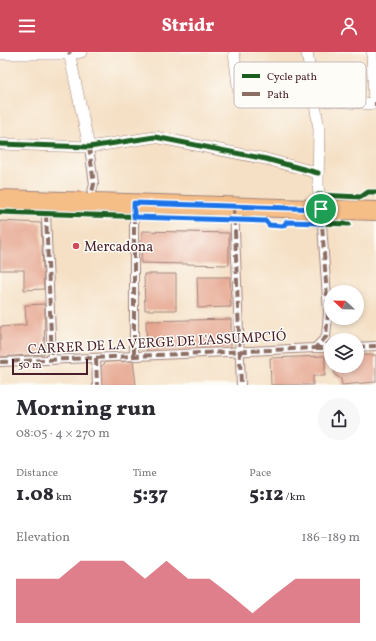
<!DOCTYPE html>
<html lang="en">
<head>
<meta charset="utf-8">
<style>
  :root { --surface:#fff; --page:#f7f7f7; --text:#2b2b33; --muted:#7c7c81; --accent:#d1495b }
  body { margin:0; font-family:Vollkorn,serif; background:var(--page); color:var(--text); height:100vh; display:flex; flex-direction:column; font-size:15px; white-space:nowrap }
  * { box-sizing:border-box; margin:0 }
  p { font-size:13px; color:var(--muted) }
  .icon { flex:none; width:22px; height:22px; fill:none; stroke:currentColor; stroke-width:2; stroke-linecap:round; stroke-linejoin:round }
  .map { position:relative; height:333px; overflow:hidden }
  .side { display:flex; flex-direction:column; background:var(--surface); flex:1 }
  .side>* { flex:none }
  .needle { width:26px; rotate:292deg }
  .tools { position:absolute; left:324px; top:233px; display:grid; gap:8px }
  .tools a { display:grid; place-items:center; width:40px; height:40px; border-radius:50%; background:var(--surface); box-shadow:0 2px 6px #0003; font-size:20px }
  .scale { position:absolute; left:12px; bottom:10px; width:76px; box-sizing:border-box; padding-left:4px; border:2px solid #4a1f2b; border-top:0; font-size:11px; line-height:14px; white-space:nowrap; color:#4a1f2b; -webkit-text-stroke:3px #fdfcf7; paint-order:stroke }
  .pin { position:absolute; display:grid; place-items:center; width:34px; height:34px; color:#fff; margin:-17px; border:2px solid #fff; border-radius:50%; box-shadow:0 1px 4px #0007 }
  .round { display:grid; place-items:center; flex:none; width:42px; height:42px; border-radius:21px; background:var(--page) }
  .summary { display:flex; align-items:center; justify-content:space-between; height:68px; padding:0 16px }
  h1 { font-size:22px; font-weight:800; line-height:30px }
  .stats { display:grid; grid-template-columns:repeat(3,1fr); gap:6px; height:68px; padding:4px 16px }
  .stats div { display:grid; align-content:center }
  .stats b { font-size:20px; font-weight:800 }
  .stats small { font-size:11px; font-weight:400 }
  .stats p { font-size:11px }
  .chart { height:112px; padding:8px 16px }
  .chart p { display:flex; justify-content:space-between }
  .chart svg { width:100%; height:72px; margin-top:4px; fill:var(--accent); opacity:.7 }
  header { display:flex; justify-content:space-between; align-items:center; height:52px; padding:0 16px; background:var(--accent); color:#fff; font-size:18px; font-weight:800 }
  .map>svg:first-child { display:block }
</style>
</head>
<body>
<header><svg class="icon" aria-label="menu" viewBox="0 0 24 24"><path d="M4 6h16M4 12h16M4 18h16"/></svg>Stridr<svg class="icon" aria-label="person" viewBox="0 0 24 24"><circle cx="12" cy="8" r="4"/><path d="M4 21q1-7 8-7t8 7"/></svg></header>
<div class="map">
<svg width="376" height="333" viewBox="0 0 376 333">
  <rect width="100%" height="100%" fill="#fdfcf7"/>
  <filter id="ink" filterUnits="userSpaceOnUse"><feTurbulence type="fractalNoise" baseFrequency=".025" numOctaves="2"/><feDisplacementMap in="SourceGraphic" scale="8" xChannelSelector="R" yChannelSelector="G"/><feConvolveMatrix kernelMatrix="1 2 1 2 8 2 1 2 1" color-interpolation-filters="sRGB"/></filter>
  <filter id="wash" filterUnits="userSpaceOnUse"><feTurbulence type="fractalNoise" baseFrequency=".012" numOctaves="4" result="noise"/><feDisplacementMap in="SourceGraphic" scale="16" xChannelSelector="R" yChannelSelector="G"/><feGaussianBlur stdDeviation="0.9" result="paint"/><feColorMatrix in="noise" values="0 0 0 0 0 0 0 0 0 0 0 0 0 0 0 0 0 1.4 0 .05"/><feComposite in="paint" operator="in"/></filter>
  <g filter="url(#wash)">
    <rect width="100%" height="100%" fill="#f5e0c5"/>
    <g id="blocks">
      <g fill="#e5a38b">
        <polygon points="0,169 41,171 44,237 24,238 24,218 0,218"/>
        <polygon points="142,179 229,181 229,213 141,211"/>
        <polygon points="144,222 176,222 176,258 145,258"/>
        <polygon points="197,225 230,225 231,255 198,256"/>
        <polygon points="45,252 44,302 0,305 0,275 26,273 25,253"/>
        <polygon points="231,267 231,298 147,299 146,269"/>
        <polygon points="357,303 376,303 376,330 342,333 341,327 335,323 334,319 336,314 357,314"/>
        <polygon points="325,304 325,324 313,324 313,333 271,333 270,306"/>
        <polygon points="133,309 136,333 100,333 100,316 106,310"/>
      </g>
    </g>
  </g>
  <g filter="url(#ink)">
    <use href="#blocks" fill-opacity="0" stroke="#a08078" stroke-width="1"/>
    <g fill="none" stroke-linecap="round" stroke-linejoin="round">
      <defs>
        <g id="pedestrian">
          <polyline points="89,95 94,132 92,140"/>
          <polyline points="134,151 134,304"/>
          <polyline points="234,154 241,333"/>
          <polyline points="46,162 52,308"/>
          <polyline points="357,295 376,294"/>
          <polyline points="315,296 331,296"/>
          <polyline points="96,306 97,333"/>
          <polyline points="0,310 315,296 326,285 328,261 321,157"/>
        </g>
        <g id="minor">
          <polyline points="69,0 89,95"/>
          <polyline points="234,0 239,42 374,52 372,0"/>
          <polyline points="307,0 319,78 318,134 321,157"/>
          <polyline points="0,2 70,2 81,0"/>
          <polyline points="0,92 89,95 155,85 266,107 318,121"/>
        </g>
        <polyline id="primary" points="0,147 376,159"/>
      </defs>
      <use href="#pedestrian" stroke="#a08078" stroke-width="10"/>
      <use href="#minor" stroke="#a08078" stroke-width="12"/>
      <use href="#primary" stroke="#a08078" stroke-width="20"/>
      <use href="#pedestrian" stroke="#fff" stroke-width="8"/>
      <use href="#minor" stroke="#fff" stroke-width="11"/>
      <use href="#primary" stroke="#f6be87" stroke-width="18"/>
      <g stroke="#8d6e63" stroke-width="4" stroke-dasharray="8 4" stroke-linecap="butt">
        <polyline points="69,0 70,2"/>
        <polyline points="374,52 376,52"/>
        <polyline points="89,95 94,132 92,140"/>
        <polyline points="134,151 134,304"/>
        <polyline points="234,154 241,333"/>
        <polyline points="46,162 52,308"/>
        <polyline points="357,295 376,294"/>
        <polyline points="315,296 331,296"/>
        <polyline points="96,306 97,333"/>
        <polyline points="0,310 315,296 326,285 328,261 321,157"/>
      </g>
      <defs>
        <g id="cycleway">
          <polyline points="0,92 89,95 155,85 266,107 318,121"/>
          <polyline points="318,143 361,145 368,140 376,140"/>
          <polyline points="0,160 266,169 269,173 283,174 287,170 349,172"/>
        </g>
      </defs>
      <use href="#cycleway" stroke="#fdfcf7" stroke-width="8"/>
      <use href="#cycleway" stroke="#1b5e20" stroke-width="5"/>
    </g>
  </g>
  <g fill="none" stroke-linecap="round" stroke-linejoin="round" filter="url(#ink)">
    <defs>
      <polygon id="route" points="134,151 321,157 322,171 287,170 283,174 269,173 266,169 134,165"/>
    </defs>
    <use href="#route" stroke="#fff" stroke-width="8"/>
    <use href="#route" stroke="#1a73e8" stroke-width="5"/>
  </g>
  <circle fill="#d1495b" stroke="#fdfcf7" stroke-width="1.5" cx="76" cy="194" r="4"/>
  <g text-anchor="middle" stroke-width="3" stroke-linejoin="round" paint-order="stroke">
    <g font-size="14" fill="#4a1f2b" stroke="#fdfcf7" text-anchor="start">
      <text x="84" y="199">Mercadona</text>
    </g>
    <g font-size="14" fill="#4a1f2b" stroke="#fdfcf7">
      <text transform="translate(157 290) rotate(-3)" y="5">CARRER DE LA VERGE DE L'ASSUMPCIÓ</text>
    </g>
  </g>
  <rect x="234" y="10" width="132" height="46" rx="6" fill="#fdfcf7" stroke="#c7baba" stroke-width="1"/>
  <rect x="242" y="22" width="18" height="4" fill="#1b5e20"/>
  <rect x="242" y="40" width="18" height="4" fill="#8d6e63"/>
  <g font-size="11" fill="#4a1f2b">
    <text x="267" y="28">Cycle path</text>
    <text x="267" y="46">Path</text>
  </g>
</svg>
<div class="tools">
<a><svg class="needle" viewBox="-14 -14 28 28"><path d="M0-13l5 13h-10z" fill="#e53935"/><path d="M0 13l5-13h-10z" fill="#7c7c81"/></svg></a>
<a><svg class="icon" aria-label="layers" viewBox="0 0 24 24"><path d="M12 4l9 5-9 5-9-5zM3 14l9 5 9-5"/></svg></a>
</div>
<div class="scale">50 m</div>
<div class="pin" style="left:321px;top:157px;background:#1e9e55"><svg class="icon" aria-label="arrive" viewBox="0 0 24 24"><path d="M6 21V4h12l-3 4 3 4H6"/></svg></div>
</div>
<section class="side">
<div class="summary"><div><h1>Morning run</h1><p>08:05 · 4 × 270 m</p></div><a class="round"><svg class="icon" aria-label="share" viewBox="0 0 24 24"><path d="M12 15V3M7 8l5-5 5 5M5 13v7h14v-7"/></svg></a></div>
<div class="stats">
<div><p>Distance</p><b>1.08<small> km</small></b></div>
<div><p>Time</p><b>5:37</b></div>
<div><p>Pace</p><b>5:12<small> /km</small></b></div>
</div>
<div class="chart"><p><span>Elevation</span>186–189 m</p>
<svg viewBox="0 0 160 44" preserveAspectRatio="none"><path d="M0 44V17L10 17L20 17L30 6L40 6L50 6L60 17L70 6L80 17L90 17L100 27L110 38L120 27L130 17L140 17L150 17L160 17V44z"/></svg>
</div>
</section>
</body>
</html>
